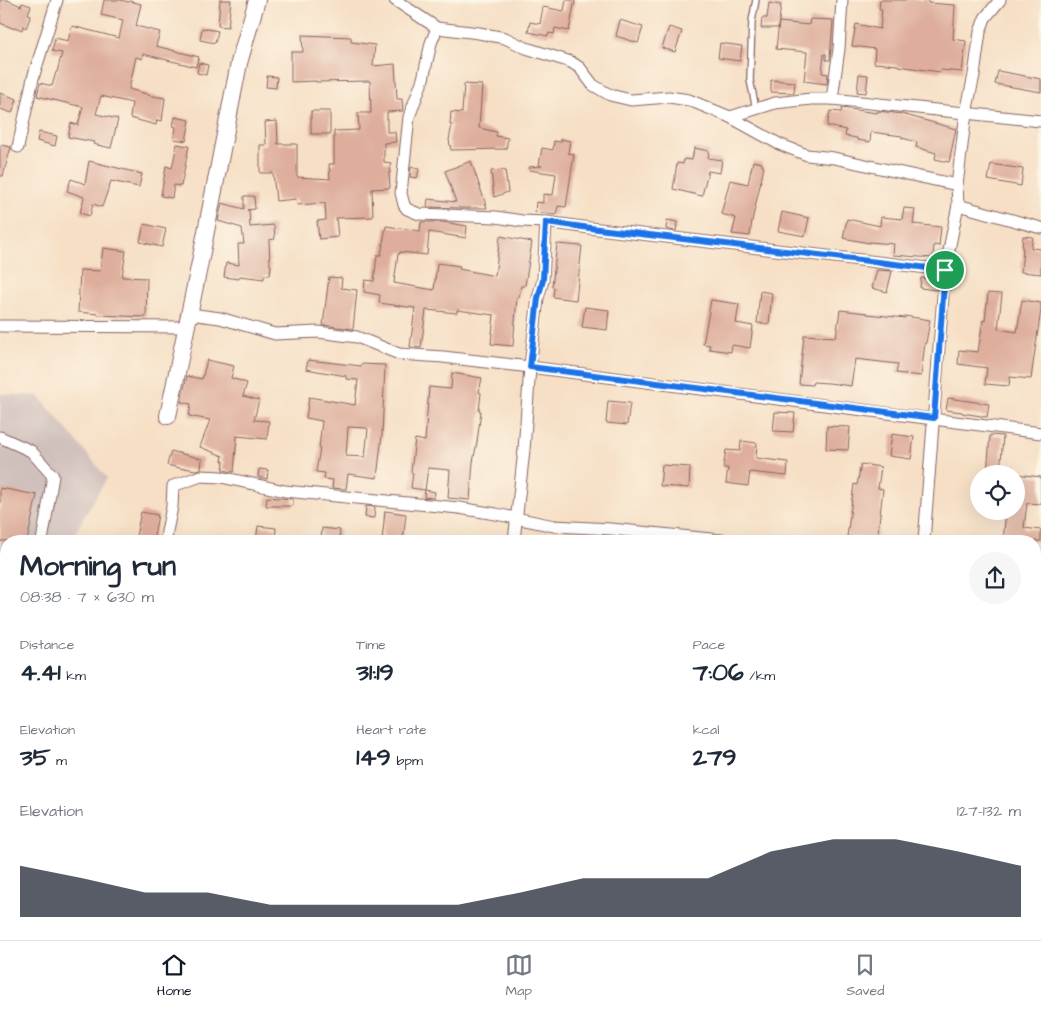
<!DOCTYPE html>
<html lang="en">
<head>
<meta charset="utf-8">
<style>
  :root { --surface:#fff; --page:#f6f6f7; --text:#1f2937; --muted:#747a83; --line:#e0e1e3; --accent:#111827 }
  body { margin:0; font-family:"Architects Daughter",sans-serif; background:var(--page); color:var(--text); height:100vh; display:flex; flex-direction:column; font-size:19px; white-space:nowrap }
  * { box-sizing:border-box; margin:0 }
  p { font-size:16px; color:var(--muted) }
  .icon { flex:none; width:28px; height:28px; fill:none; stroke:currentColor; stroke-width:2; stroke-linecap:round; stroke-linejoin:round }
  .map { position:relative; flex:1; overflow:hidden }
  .panel { position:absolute; left:0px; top:535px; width:1041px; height:405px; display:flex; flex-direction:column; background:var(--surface); border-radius:20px 20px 0 0; box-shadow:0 5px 20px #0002 }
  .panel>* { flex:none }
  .tools { position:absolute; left:970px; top:465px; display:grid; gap:10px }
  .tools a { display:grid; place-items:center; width:55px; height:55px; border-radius:50%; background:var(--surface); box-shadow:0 5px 20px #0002; font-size:25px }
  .pin { position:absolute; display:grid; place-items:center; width:42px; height:42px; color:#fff; margin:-21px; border:2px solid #fff; border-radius:50%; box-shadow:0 1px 5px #0007 }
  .round { display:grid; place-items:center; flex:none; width:52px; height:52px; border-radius:26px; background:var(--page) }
  .head { display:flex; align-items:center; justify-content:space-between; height:85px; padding:0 20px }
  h1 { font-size:28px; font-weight:700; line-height:38px }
  .figures { display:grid; grid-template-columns:repeat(3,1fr); gap:8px; height:85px; padding:5px 20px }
  .figures div { display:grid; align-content:center }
  .figures b { font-size:25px; font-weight:700 }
  .figures small { font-size:14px; font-weight:400 }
  .figures p { font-size:14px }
  .chart { height:140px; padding:10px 20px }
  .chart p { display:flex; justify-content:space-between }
  .chart svg { width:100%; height:90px; margin-top:5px; fill:var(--accent); opacity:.7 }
  .dock { display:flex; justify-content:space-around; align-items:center; height:70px; border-top:1px solid var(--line); background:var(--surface); font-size:14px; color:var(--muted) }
  .dock a { display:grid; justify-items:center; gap:2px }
  .dock .on { color:var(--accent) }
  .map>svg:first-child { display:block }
</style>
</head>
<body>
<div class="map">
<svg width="1041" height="940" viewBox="0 0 1041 940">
  <rect width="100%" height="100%" fill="#fcf5e5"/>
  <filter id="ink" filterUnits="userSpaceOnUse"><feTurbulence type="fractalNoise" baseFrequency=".02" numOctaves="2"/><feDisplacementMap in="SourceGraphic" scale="10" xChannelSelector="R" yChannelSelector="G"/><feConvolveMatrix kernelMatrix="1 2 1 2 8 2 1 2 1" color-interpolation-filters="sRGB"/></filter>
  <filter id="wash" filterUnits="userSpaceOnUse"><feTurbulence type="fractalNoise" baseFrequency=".0096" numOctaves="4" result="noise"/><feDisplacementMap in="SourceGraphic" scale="20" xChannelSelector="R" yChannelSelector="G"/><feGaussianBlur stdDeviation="1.12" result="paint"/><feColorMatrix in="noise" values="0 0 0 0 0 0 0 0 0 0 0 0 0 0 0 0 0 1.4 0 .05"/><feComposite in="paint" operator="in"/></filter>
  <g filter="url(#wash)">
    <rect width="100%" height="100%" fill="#f6dfc5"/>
    <polygon fill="#d0c0bc" points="0,394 39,396 107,478 70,541 6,541 6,592 0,591"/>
    <g id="blocks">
      <g fill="#dead9b" fill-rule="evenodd">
        <polygon points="0,0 7,0 21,6 22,3 31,6 28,14 31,15 26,28 23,26 22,30 15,27 15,29 0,23"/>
        <polygon points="104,0 120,0 129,2 130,1 141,4 136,26 160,32 156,46 199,57 196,67 143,54 142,59 136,57 129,89 147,94 147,95 165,98 162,121 157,120 156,125 130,118 132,103 101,96 96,114 118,119 111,148 93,144 94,142 68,137 71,123 78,125 83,107 37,96 40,83 52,86 56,72 57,72 62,53 52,51 55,38 68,41 72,26 119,38 123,20 101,15"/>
        <polygon points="220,0 231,0 228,27 218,26"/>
        <polygon points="566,0 575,0 569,31 555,28 554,34 549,33 548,36 528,32 530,22 540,24 543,7 564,11"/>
        <polygon points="880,0 928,0 928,3 955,5 953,39 966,41 962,72 941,70 940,72 898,66 898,65 874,63 875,49 852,46 856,24 880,29 882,9 879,9"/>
        <polygon points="769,3 781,5 778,28 761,28 762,18 767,18"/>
        <polygon points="810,19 833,20 830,60 826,60 826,54 824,54 822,73 828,74 827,84 804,81 807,52 776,49 779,22 809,25"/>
        <polygon points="620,20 643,27 638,43 616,36"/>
        <polygon points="669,27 682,31 675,52 662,48"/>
        <polygon points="202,28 218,31 215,43 200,40"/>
        <polygon points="302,35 351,37 351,42 375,45 373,66 395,64 397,99 402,99 403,111 387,112 387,132 395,132 396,142 384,143 384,162 391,163 390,173 389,173 390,188 372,189 373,217 336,218 338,237 319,239 317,221 326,220 325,203 297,205 296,199 276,201 273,173 260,173 260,145 266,145 265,122 277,121 278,144 297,144 297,177 330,179 329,164 334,164 334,131 359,130 358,113 371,113 370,81 316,82 316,81 291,82 291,52 303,52"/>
        <polygon points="720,43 742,46 740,61 718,58"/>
        <polygon points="199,63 208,65 206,75 197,73"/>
        <polygon points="998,71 1041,79 1041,92 995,84"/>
        <polygon points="859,74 868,75 866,93 857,92"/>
        <polygon points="267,76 277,77 276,88 266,87"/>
        <polygon points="771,80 795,82 794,93 771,92"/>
        <polygon points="464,84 482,85 479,128 497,132 496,136 508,138 506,149 451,150 449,140 452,125 450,125 451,112 462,113"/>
        <polygon points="0,93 17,99 12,113 0,109"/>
        <polygon points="842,108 877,113 878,111 902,114 956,129 949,162 935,159 936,153 916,147 917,142 902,138 902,136 871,132 870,142 857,140 857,138 845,136 846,130 827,126 830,111 841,112"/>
        <rect x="311" y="111" width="19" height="23"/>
        <polygon points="175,117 190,120 186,141 174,139 176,127 173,126"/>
        <polygon points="39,132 57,136 55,146 37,141"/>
        <polygon points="561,139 570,141 568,153 574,154 566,207 558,206 556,215 535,212 536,202 543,203 543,194 553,195 556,174 529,170 529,167 542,166 539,165 542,148 553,150 554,141 561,142"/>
        <polygon points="177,144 189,146 181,186 174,185 172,198 161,196 166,166 172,168"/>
        <polygon points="0,145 11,147 3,176 0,176"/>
        <polygon points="694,148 709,151 708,158 722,160 720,173 708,171 702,196 673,189 677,163 683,164 684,159 692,160"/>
        <polygon points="89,161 142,174 139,187 111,181 102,207 93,204 90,216 80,213 84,197 67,191 71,179 85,184"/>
        <polygon points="471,161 487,208 463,208 427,207 428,199 456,202 445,171"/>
        <polygon points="753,161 762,163 762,166 764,167 752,221 750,236 732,234 736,218 721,214 730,180 748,184"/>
        <polygon points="991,164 1023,169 1021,186 988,180"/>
        <polygon points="411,167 419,169 417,178 410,177"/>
        <polygon points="505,170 508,192 494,197 491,171"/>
        <polygon points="244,196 254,196 255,209 247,210 249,210 250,227 274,225 275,239 269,240 270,265 271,265 270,275 264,275 264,279 240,276 239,279 224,277 226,263 239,265 238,244 244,244 242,228 218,221 222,203 244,209"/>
        <polygon points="904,208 915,209 913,224 941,227 939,246 934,245 933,258 893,255 894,244 869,242 869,243 843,238 847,219 880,226 881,217 902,219"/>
        <polygon points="782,212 809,218 805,236 778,231"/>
        <polygon points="667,220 677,222 676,231 666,229"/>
        <polygon points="421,222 443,222 467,226 466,238 429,232 427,255 400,252 400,254 398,254 394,283 434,290 437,263 460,266 459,269 495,276 500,236 532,242 525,286 521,286 519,297 517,297 513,346 491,344 494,315 457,310 457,313 426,310 421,348 410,347 415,308 379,303 380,295 364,292 365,280 374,281 377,255 381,255 386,226 420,231"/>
        <polygon points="144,224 166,229 162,247 140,242"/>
        <polygon points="1023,236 1033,237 1031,248 1041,249 1041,274 1021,272 1023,249 1022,249"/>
        <polygon points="557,244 582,246 576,300 553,297 554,287 552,287"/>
        <polygon points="103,248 126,251 122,277 147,278 146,317 98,315 98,314 78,312 80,270 100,271"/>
        <polygon points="877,270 892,271 887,292 872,288"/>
        <polygon points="329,277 342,278 341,288 357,290 353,329 323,325"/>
        <polygon points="921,278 937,280 936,290 920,288"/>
        <polygon points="760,291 772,293 769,324 757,323"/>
        <polygon points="988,293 1002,294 998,329 1017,332 1022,300 1041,303 1041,310 1034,357 1031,379 1010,377 1009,386 985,384 987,368 958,364 959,350 978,352 983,320 985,321"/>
        <polygon points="711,300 739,304 736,323 753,326 750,348 732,345 731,352 709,349 710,345 703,344"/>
        <polygon points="585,307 609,310 607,330 582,327"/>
        <polygon points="840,310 867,313 867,314 905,318 905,316 930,320 926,343 925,343 921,376 896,373 898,364 855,359 851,386 829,383 813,382 812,385 799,384 804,335 836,337"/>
        <polygon points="207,360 234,366 231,378 247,383 243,396 259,400 254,420 269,421 267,439 237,436 234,472 223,470 224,461 222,461 223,456 200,447 210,420 189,416 191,404 181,402 187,376 202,379"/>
        <path d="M308,360L361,366V364L385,365L382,435L377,478L348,474L346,489L332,488L333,480L324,479L325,473L316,472L320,448H319L322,421L306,418L309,397L355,405L358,380L346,379V376L306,369ZM348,427L367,428L368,429L365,457L346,456Z"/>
        <polygon points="452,373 482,378 479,392 481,393 479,411 481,411 477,442 473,462 470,500 448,498 450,470 428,468 425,490 411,488 413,473 411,472 415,439 425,441 429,387 451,389"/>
        <polygon points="948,398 989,404 987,417 962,413 962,412 946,410"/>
        <polygon points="608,401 630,403 627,425 606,423"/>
        <polygon points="775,412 795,413 793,432 773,431"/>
        <polygon points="827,426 850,427 848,450 826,449"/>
        <polygon points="892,434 914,437 911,459 889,456"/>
        <polygon points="990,435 1003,436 1000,474 987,474"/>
        <polygon points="741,441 757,443 756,458 788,462 787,476 750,472 748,486 726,483 728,468 723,468 726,450 740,451"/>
        <polygon points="171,451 202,459 201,469 195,470 184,468 184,469 167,465"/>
        <polygon points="861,464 881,467 878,488 883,489 877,541 866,541 866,539 847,537 854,484 857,485"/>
        <polygon points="662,465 690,467 689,488 660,486"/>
        <polygon points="259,469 268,470 267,479 258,477"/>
        <polygon points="1016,474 1041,477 1041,504 1027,503 1024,528 1041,530 1041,541 1003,541 1006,511 1016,511"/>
        <polygon points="0,488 37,495 27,541 0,541"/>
        <polygon points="425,490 435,492 434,498 424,497"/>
        <polygon points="267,497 293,499 293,506 266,506"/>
        <polygon points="366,506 375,507 374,518 365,517"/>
        <polygon points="385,511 406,514 403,541 382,541"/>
        <polygon points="141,512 158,515 153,541 135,541"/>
        <polygon points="258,526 276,528 275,541 256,541"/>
        <polygon points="322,528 340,530 339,541 321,541"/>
      </g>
    </g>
  </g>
  <g filter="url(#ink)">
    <use href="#blocks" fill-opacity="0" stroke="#866261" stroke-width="1"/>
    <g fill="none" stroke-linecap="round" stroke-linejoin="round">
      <defs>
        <g id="lane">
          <polyline points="756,0 752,21 750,80 756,109"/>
          <polyline points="0,663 6,643"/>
        </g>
        <g id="street">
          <polyline points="395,0 437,28 479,33 505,38 526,48 571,62 580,68 593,85 610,95 631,100 669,97 689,100 730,117 779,144 807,155 834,158 957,185"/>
          <polyline points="437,28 431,43 423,79 409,117 401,193 404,205 407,209 419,214 496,217 522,221 546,222 590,228 945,270"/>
          <polyline points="832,99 839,49 842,0"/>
          <polyline points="730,117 775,103 811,99 832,99 1041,121"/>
          <polyline points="18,147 33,78 57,0"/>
          <polyline points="958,205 1041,228"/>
          <polyline points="190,314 220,318 275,334 318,332 357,337 399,354 443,357 530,367 1041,433"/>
          <polyline points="0,326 187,327"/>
          <polyline points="0,437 31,451 53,476 42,541"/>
          <polyline points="166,541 167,531 172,507 173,486 201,476 221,477 285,491 459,508 496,514 554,526 611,529 731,541"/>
          <polyline points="514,541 524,450 530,367 538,298 543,280 546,222"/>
          <polyline points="924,541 945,270 958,205 957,185 966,113 974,75 980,32 985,18 1000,0"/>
          <polyline points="0,575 6,575"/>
          <polyline points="1035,575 1041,576"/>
          <polyline points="1035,719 1041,719"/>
          <polyline points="1035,901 1041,894"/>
          <polyline points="926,934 940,940"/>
          <polyline points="190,940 191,934"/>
          <polyline points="337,940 338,934"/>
          <polyline points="494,940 496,934"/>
          <polyline points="1004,940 1008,934"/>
        </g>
        <polyline id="secondary" points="168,416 199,267 239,63 257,0"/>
      </defs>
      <use href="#lane" stroke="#866261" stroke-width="8"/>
      <use href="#street" stroke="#866261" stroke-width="13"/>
      <use href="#secondary" stroke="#866261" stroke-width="18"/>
      <use href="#lane" stroke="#fff" stroke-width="5.5"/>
      <use href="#street" stroke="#fff" stroke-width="11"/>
      <use href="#secondary" stroke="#fff" stroke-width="16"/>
    </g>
  </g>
  <g fill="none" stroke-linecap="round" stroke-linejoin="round" filter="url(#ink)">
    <defs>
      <polygon id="route" points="546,222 590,228 945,270 934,418 530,367 538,298 543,280"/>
    </defs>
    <use href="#route" stroke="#fff" stroke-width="10"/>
    <use href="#route" stroke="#1a73e8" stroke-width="6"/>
  </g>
</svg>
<div class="tools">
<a><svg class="icon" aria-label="locate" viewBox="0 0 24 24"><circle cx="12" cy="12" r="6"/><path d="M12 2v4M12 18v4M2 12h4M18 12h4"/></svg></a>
</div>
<div class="pin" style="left:945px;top:270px;background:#1e9e55"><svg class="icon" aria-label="arrive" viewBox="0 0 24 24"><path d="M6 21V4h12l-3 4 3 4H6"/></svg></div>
<section class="panel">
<div class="head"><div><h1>Morning run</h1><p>08:38 · 7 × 630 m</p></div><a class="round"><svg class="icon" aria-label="share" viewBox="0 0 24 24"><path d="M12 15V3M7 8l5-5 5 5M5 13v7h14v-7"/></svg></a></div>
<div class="figures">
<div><p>Distance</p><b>4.41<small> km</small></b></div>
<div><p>Time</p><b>31:19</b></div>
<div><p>Pace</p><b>7:06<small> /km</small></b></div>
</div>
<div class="figures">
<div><p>Elevation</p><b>35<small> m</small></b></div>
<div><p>Heart rate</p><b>149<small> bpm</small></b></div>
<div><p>kcal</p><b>279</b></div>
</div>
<div class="chart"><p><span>Elevation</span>127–132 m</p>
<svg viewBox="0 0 160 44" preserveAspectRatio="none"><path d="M0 44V19L10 25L20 32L30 32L40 38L50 38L60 38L70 38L80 32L90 25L100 25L110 25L120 12L130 6L140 6L150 12L160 19V44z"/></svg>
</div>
</section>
</div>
<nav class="dock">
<a class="on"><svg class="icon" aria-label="home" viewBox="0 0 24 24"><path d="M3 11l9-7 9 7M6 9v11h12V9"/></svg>Home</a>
<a><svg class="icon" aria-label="map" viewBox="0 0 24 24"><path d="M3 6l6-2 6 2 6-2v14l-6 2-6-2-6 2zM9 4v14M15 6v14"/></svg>Map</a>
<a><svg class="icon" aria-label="saved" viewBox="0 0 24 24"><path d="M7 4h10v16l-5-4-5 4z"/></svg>Saved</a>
</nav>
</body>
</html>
